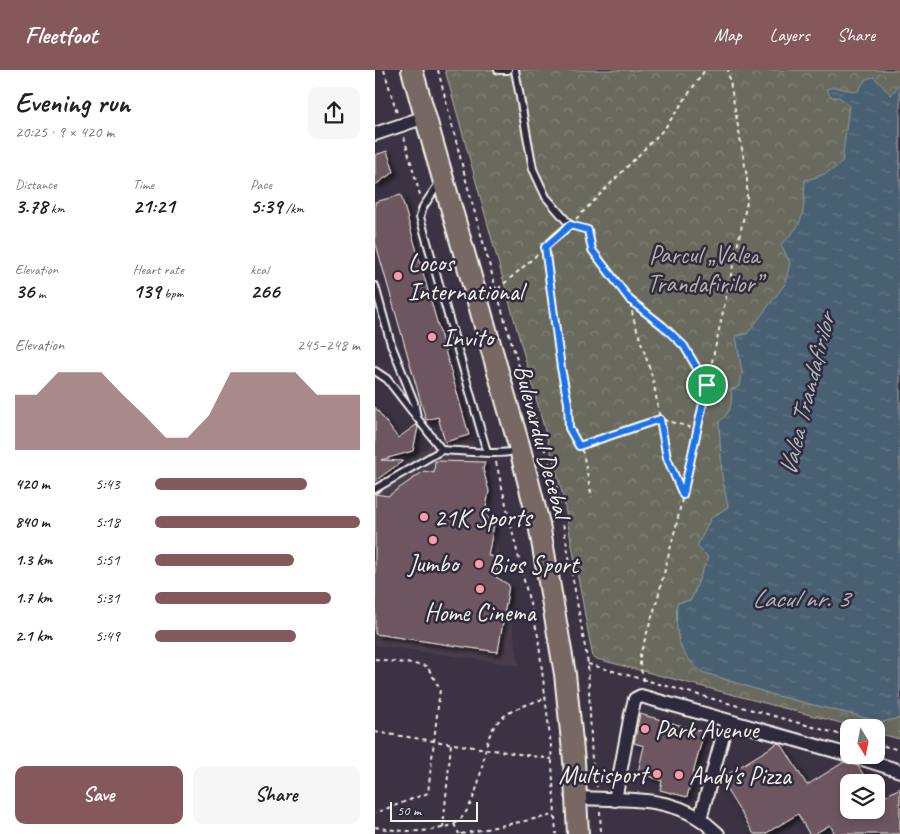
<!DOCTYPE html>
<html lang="en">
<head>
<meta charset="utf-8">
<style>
  :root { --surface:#fff; --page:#f6f6f6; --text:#222; --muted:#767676; --accent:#85585c }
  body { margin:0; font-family:Caveat,sans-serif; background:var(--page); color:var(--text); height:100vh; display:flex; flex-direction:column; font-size:19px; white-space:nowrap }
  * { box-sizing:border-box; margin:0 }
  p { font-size:16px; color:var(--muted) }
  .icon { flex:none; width:28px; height:28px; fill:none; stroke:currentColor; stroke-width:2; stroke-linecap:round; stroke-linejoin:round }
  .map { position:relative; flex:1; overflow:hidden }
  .sheet { display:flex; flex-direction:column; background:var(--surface); width:375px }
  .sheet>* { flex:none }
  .needle { width:32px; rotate:170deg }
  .tools { position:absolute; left:465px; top:649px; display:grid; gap:10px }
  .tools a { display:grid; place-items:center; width:45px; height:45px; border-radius:10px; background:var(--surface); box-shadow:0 2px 8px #0003; font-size:25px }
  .scale { position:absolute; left:15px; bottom:12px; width:88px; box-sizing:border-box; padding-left:5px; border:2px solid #f4f1e8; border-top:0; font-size:14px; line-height:18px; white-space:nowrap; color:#f4f1e8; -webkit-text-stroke:4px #2f2a3d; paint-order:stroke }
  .pin { position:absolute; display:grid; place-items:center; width:42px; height:42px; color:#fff; margin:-21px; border:2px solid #fff; border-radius:50%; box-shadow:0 1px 5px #0007 }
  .round { display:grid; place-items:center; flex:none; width:52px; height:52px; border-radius:10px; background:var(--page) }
  .head { display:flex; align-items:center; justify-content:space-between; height:85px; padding:0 15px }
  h1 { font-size:28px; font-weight:700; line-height:38px }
  .figures { display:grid; grid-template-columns:repeat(3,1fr); gap:8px; height:85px; padding:5px 15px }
  .figures div { display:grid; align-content:center }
  .figures b { font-size:21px; font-weight:700 }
  .figures small { font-size:14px; font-weight:400 }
  .figures p { font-size:14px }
  .chart { height:140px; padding:10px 15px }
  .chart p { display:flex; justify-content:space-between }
  .chart svg { width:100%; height:90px; margin-top:5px; fill:var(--accent); opacity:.7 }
  .action { display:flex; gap:10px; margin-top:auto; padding:10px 15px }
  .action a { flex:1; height:58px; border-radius:10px; background:var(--accent); color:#fff; font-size:20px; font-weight:700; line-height:58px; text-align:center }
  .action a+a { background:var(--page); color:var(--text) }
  ul { padding:0 15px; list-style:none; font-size:16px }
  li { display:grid; grid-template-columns:80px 60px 1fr; align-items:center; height:38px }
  li i { height:12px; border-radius:6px; background:var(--accent) }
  header { display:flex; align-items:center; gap:30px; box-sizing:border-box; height:70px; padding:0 25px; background:var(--accent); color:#fff }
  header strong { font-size:24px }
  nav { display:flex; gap:28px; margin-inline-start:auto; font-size:18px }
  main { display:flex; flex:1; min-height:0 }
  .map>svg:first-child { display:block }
</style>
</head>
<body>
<header>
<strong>Fleetfoot</strong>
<nav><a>Map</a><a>Layers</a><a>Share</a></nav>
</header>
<main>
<section class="sheet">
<div class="head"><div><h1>Evening run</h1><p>20:25 · 9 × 420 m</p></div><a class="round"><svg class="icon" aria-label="share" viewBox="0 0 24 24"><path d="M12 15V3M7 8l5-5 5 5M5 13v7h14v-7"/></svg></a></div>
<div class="figures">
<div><p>Distance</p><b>3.78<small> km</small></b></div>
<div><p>Time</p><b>21:21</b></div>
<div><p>Pace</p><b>5:39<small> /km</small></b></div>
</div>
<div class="figures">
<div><p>Elevation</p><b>36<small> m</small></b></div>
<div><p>Heart rate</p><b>139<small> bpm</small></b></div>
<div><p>kcal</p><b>266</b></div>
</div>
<div class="chart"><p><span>Elevation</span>245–248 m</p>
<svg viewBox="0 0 160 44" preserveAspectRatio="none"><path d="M0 44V17L10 17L20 6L30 6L40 6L50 17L60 27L70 38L80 38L90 27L100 6L110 6L120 6L130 6L140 17L150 17L160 17V44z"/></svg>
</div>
<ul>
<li><b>420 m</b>5:43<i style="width:74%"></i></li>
<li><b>840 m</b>5:18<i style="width:100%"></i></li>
<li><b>1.3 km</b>5:51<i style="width:68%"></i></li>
<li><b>1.7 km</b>5:31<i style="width:86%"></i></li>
<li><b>2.1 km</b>5:49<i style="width:69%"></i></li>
</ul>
<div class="action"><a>Save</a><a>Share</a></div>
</section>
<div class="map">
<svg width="525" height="764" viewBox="0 0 525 764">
  <defs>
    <pattern id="forest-crowns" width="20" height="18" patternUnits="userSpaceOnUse" patternTransform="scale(1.25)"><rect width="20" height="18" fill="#696b5d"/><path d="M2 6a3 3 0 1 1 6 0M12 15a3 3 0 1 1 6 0" fill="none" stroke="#7f8174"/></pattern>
    <pattern id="water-ripples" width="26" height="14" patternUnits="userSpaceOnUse" patternTransform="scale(1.25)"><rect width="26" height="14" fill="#496173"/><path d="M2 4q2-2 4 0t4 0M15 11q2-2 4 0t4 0" fill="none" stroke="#647887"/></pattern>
    <filter id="shadow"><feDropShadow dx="3.5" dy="3.5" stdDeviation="2.5" flood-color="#0009"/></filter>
  </defs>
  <rect width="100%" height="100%" fill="#3b3344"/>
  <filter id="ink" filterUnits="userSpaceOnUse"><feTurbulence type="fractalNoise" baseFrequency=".02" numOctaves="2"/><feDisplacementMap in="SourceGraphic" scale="10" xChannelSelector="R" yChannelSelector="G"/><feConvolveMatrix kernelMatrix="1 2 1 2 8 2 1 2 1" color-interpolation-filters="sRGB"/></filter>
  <g filter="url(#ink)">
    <polygon fill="#4a3e4d" points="96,365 115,432 144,595 0,575 0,415 59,372"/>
    <polygon fill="url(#forest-crowns)" stroke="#aeaea2" points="70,0 525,0 525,669 501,663 501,658 481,657 218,588 187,422"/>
    <path fill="url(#water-ripples)" stroke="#8d9ba2" d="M499,7L516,25L525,14V648L507,652L399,625L327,602C302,584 300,562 302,533L316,530L333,487L322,476L336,448L353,437L347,406L344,352C355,342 358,335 356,320L365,316L367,303L361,266L372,264L410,214L415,193L406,174C432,152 428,142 430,110C445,107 456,102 467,92L474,35L464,27H457L451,19L460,17L482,22L491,9Z"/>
    <g fill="#6d5661" stroke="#f4f1e8" filter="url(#shadow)">
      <polygon points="12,81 19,102 0,115 0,85"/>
      <polygon points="26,125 94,365 70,372 63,347 51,350 0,171 0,132"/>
      <polygon points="0,337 23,368 41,355 43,357 38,381 6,390 28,391 0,411"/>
      <polygon points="60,391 110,392 108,399 114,421 110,444 119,455 113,486 124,487 121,507 134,515 123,582 0,564 0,424 13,426 49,401 59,403"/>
      <polygon points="265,644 329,662 312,727 285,720 287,711 263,702 269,676 259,673"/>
      <polygon points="403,673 407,675 432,715 469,692 483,696 493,712 474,712 474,740 501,740 501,731 525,718 525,764 460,764 455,755 439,764 434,764 423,744 390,764 379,764 345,709"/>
    </g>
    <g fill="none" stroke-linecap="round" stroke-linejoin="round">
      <defs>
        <g id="lane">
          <polyline points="123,0 133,0"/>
          <polyline points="140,0 158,99 171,127 195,155"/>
          <polyline points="65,112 48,137 45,147 112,382"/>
          <polyline points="0,216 16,274 39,332 42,347"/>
          <path d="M0,301L12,309L67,380C88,381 125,386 144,380"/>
          <polyline points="0,419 67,380"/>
        </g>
        <g id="street">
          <polyline points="0,64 50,47"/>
          <polyline points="475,685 525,701"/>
          <path d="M201,728C241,730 290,725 325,749C331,753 337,759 343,764"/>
          <polyline points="240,730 256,644 260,629 266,626 474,685"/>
          <polyline points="325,749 352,651"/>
        </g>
        <polyline id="primary" points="37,0 145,379 164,454 190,604 199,691 203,764"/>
      </defs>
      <use href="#lane" stroke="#f4f1e8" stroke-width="10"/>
      <use href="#street" stroke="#f4f1e8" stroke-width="16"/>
      <use href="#primary" stroke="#f4f1e8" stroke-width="24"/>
      <g stroke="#f4f1e8" stroke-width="2" stroke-dasharray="4 4" stroke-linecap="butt">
        <polyline points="9,0 22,43"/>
        <polyline points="63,0 93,118 130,251 182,419 213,594 217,692 222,717"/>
        <polyline points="29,67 45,125"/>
        <polyline points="201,149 290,58 330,0"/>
        <polyline points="204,158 213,160 217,180 255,230 258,247 278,309 292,388 307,423"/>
        <polyline points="170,177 186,298 193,333 194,358 208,383 217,427"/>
        <polyline points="123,219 189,161"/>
        <polyline points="256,231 288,256 309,276 332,315"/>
        <polyline points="205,376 285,349 322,359"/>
        <polyline points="121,392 146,498 163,566 176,676 181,764"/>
        <polyline points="0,589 52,596 65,619 53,723 0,743"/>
        <polyline points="213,594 474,667"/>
        <polyline points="269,611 265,596 265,585 282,531 302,452 372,132 372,107 353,0"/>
        <polyline points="0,662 177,689"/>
        <polyline points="501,674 525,680"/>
        <polyline points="225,741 226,764"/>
        <polyline points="79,754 84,764"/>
        <path d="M0,757C25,762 55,764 79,754C94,746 103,717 106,701C110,685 111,667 121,654C133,639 154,634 171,628"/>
        <polyline points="68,758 76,674"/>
        <polyline points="86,764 179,745"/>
      </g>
      <use href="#lane" stroke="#2f2a3d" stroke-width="6"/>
      <use href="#street" stroke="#2f2a3d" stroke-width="12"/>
      <use href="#primary" stroke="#776864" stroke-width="20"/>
    </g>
  </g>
  <g fill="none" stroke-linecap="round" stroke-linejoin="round" filter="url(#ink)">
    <defs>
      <polygon id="route" points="195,155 213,160 217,180 255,230 288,256 309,276 332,315 308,425 292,388 285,349 204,376 194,358 193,333 186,298 170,177"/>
    </defs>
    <use href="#route" stroke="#fff" stroke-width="10"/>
    <use href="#route" stroke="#1a73e8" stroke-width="6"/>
  </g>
  <g fill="#ff9aa2" stroke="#2f2a3d" stroke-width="2">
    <circle cx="23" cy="206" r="5"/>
    <circle cx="57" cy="267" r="5"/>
    <circle cx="49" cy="447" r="5"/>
    <circle cx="58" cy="470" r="5"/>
    <circle cx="104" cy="494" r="5"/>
    <circle cx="105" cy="519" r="5"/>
    <circle cx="270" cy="659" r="5"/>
    <circle cx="282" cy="704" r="5"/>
    <circle cx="304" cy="705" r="5"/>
  </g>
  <g text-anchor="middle" stroke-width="5" stroke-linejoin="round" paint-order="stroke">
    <g font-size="25" fill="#b5b5a9" stroke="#2f2a3d">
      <text x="329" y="193">Parcul „Valea<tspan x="329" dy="29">Trandafirilor”</tspan></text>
    </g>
    <g font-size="25" fill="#f4f1e8" stroke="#2f2a3d" text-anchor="start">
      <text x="33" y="201">Locos<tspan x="33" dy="29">International</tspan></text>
      <text x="67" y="276">Invito</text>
      <text x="59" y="456">21K Sports</text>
      <text x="58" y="502" text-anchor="middle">Jumbo</text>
      <text x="114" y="503">Bios Sport</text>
      <text x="105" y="551" text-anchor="middle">Home Cinema</text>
      <text x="280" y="668">Park Avenue</text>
      <text x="272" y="713" text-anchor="end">Multisport</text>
      <text x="314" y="714">Andy's Pizza</text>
    </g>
    <g font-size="25" fill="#f4f1e8" stroke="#2f2a3d">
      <text transform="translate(168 371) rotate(75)" y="9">Bulevardul Decebal</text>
    </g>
    <g font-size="26" font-style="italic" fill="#b0b7b9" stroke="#2f2a3d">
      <text transform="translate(431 325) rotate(-76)" y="9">Valea Trandafirilor</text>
      <text x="425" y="537">Lacul nr. 3</text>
    </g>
  </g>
</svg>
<div class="tools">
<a><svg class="needle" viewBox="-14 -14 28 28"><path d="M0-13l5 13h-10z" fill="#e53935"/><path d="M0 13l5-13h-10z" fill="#767676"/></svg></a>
<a><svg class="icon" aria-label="layers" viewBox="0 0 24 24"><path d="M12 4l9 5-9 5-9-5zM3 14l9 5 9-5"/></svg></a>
</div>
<div class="scale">50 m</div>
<div class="pin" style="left:332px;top:315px;background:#1e9e55"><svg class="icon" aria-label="arrive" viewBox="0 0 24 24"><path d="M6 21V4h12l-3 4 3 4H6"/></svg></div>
</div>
</main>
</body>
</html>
